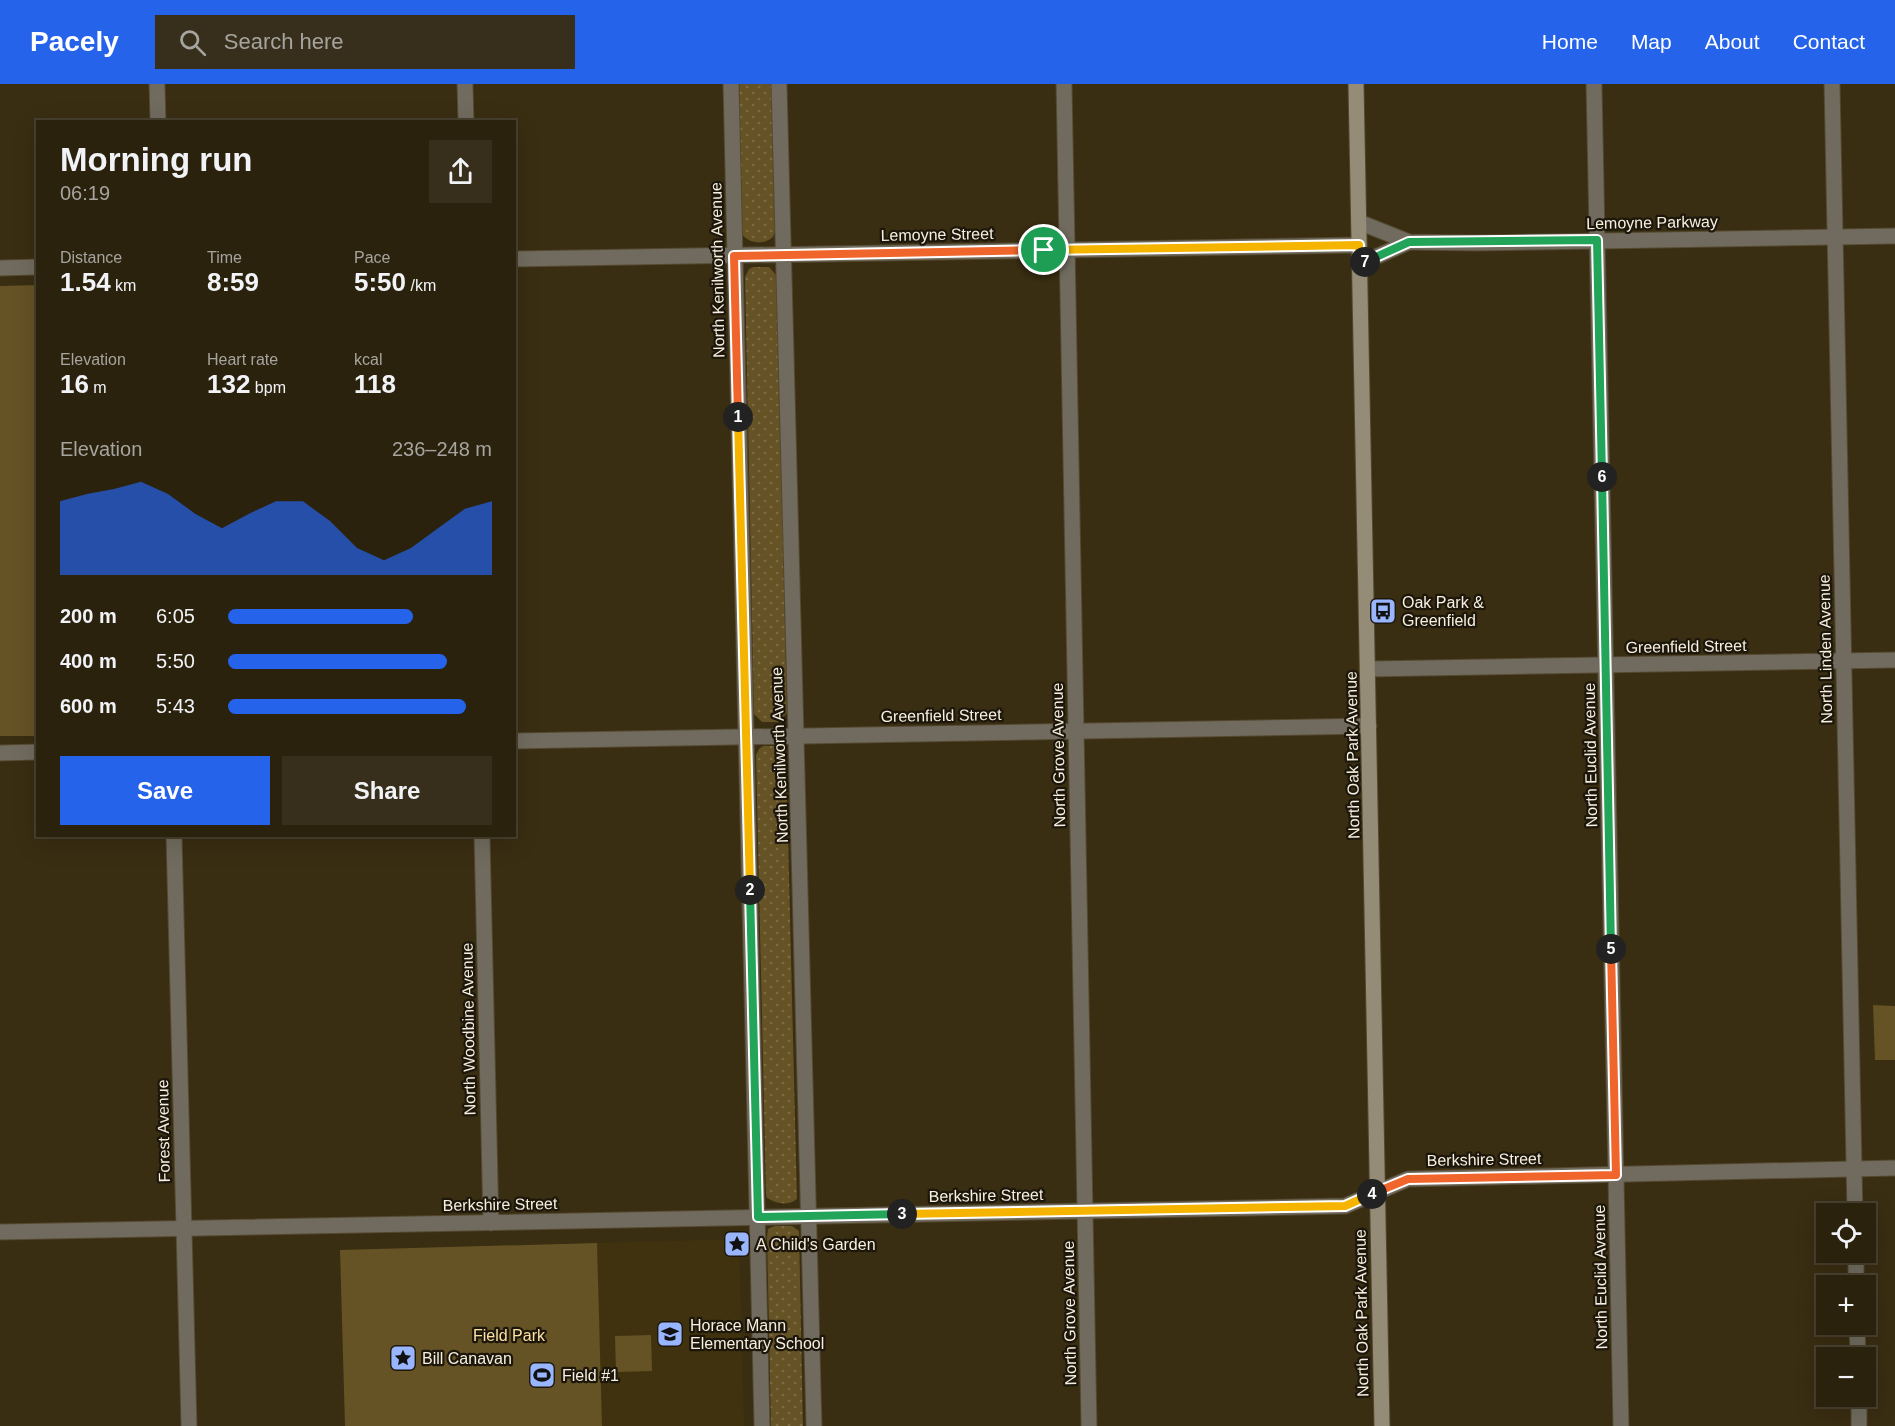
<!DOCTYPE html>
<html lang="en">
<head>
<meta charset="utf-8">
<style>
  :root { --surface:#2b220e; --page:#372f1c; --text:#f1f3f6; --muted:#a6a49e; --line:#473f2e; --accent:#2563eb }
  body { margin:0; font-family:Arial,sans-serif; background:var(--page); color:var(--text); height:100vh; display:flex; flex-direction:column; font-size:22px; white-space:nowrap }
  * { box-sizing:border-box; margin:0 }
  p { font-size:20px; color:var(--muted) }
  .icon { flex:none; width:33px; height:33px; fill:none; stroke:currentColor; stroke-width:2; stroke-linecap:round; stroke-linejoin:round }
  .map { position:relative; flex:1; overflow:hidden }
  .side { position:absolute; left:36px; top:36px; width:480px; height:717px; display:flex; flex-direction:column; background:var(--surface); border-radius:0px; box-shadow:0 6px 24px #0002,0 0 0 2px var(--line) }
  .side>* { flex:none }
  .tools { position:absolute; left:1816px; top:1119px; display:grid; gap:12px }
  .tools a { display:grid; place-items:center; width:60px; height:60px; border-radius:0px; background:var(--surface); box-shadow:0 6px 24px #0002,0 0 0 2px var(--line); font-size:30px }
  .pin { position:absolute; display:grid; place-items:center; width:51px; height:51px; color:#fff; margin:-26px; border:3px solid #fff; border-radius:50%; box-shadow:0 2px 6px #0007 }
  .km { position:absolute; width:30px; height:30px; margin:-15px; border-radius:50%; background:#222; color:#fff; font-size:16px; line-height:30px; text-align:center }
  .round { display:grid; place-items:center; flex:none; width:63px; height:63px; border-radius:0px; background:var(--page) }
  .overview { display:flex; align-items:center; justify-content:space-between; height:102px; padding:0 24px }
  h1 { font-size:33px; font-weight:600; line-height:45px }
  .figures { display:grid; grid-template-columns:repeat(3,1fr); gap:9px; height:102px; padding:6px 24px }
  .figures div { display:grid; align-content:center }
  .figures b { font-size:26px; font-weight:600 }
  .figures small { font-size:16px; font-weight:400 }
  .figures p { font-size:16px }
  .chart { height:168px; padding:12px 24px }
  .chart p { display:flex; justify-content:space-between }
  .chart svg { width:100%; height:108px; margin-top:6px; fill:var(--accent); opacity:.7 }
  .cta { display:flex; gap:12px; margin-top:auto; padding:12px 24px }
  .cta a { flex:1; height:69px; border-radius:0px; background:var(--accent); color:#fff; font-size:24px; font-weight:600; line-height:69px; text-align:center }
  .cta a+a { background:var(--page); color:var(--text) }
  ul { padding:0 24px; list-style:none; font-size:20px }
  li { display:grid; grid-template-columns:96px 72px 1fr; align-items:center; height:45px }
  li i { height:15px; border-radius:8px; background:var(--accent) }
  header { display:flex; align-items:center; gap:36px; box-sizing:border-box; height:84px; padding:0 30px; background:var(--accent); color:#fff }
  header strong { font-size:28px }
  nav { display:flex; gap:33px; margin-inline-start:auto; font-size:21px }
  .search { width:420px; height:54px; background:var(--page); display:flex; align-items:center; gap:15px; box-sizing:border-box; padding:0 21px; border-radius:0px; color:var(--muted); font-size:22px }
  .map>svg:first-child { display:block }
</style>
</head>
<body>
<header>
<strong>Pacely</strong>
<div class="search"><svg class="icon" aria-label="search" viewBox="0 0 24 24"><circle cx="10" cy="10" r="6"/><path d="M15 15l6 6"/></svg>Search here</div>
<nav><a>Home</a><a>Map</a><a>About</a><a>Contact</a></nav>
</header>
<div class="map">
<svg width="1895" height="1342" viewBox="0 0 1895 1342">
  <defs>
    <pattern id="grass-dots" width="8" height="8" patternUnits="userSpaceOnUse" patternTransform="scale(1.5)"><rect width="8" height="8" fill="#655225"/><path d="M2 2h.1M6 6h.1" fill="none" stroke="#7c6b44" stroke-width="1.8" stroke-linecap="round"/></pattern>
  </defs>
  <rect width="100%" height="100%" fill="#392d12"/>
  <polygon fill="#40320e" points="739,1155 744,1342 601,1342 597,1159"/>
  <g fill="url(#grass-dots)">
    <path d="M739,0H772L775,147L773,153C764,161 749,160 742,150Z"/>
    <polygon points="753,183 769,183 777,192 787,629 778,638 762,638 754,630 745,193 749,185"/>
    <path d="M763,662H779L783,664L786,671L797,1115C788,1122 777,1120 767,1114L766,1110L756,671L759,665Z"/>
    <polygon points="775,1142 792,1142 799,1147 803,1342 771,1342 767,1153 768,1145"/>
  </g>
  <g fill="#655225">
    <polygon points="37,201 37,652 0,652 0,202"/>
    <polygon points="1873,921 1895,922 1895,976 1875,976"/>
    <polygon points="597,1159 602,1342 345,1342 340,1166"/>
    <polygon points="651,1251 652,1287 616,1288 615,1252"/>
  </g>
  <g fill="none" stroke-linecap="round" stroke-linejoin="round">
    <defs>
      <g id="street">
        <polyline points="157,0 158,38"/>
        <polyline points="465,0 466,38"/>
        <polyline points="731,0 762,1342"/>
        <polyline points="779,0 814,1342"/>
        <polyline points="1064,0 1089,1342"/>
        <polyline points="1594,0 1621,1342"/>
        <polyline points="1832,0 1855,1130"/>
        <polyline points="1359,138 1409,158 1476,159 1895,152"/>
        <polyline points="514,175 1359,161"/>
        <polyline points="1360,180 1409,158"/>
        <polyline points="0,184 38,183"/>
        <polyline points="1369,585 1895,576"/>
        <polyline points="514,657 1369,642"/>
        <polyline points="0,669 38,668"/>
        <polyline points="174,752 189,1342"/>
        <polyline points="482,752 491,1139"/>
        <polyline points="0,1148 1345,1122 1408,1095 1895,1084"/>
        <polyline points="1856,1168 1856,1202"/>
        <polyline points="1857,1240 1858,1274"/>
        <polyline points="1859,1312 1859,1342"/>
      </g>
      <polyline id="secondary" points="1356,0 1382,1342"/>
    </defs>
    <use href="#street" stroke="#54482f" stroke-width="17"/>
    <use href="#secondary" stroke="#54482f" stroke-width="17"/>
    <use href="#street" stroke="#706b5e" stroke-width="15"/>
    <use href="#secondary" stroke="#958c78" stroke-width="15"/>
  </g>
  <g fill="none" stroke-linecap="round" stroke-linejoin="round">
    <defs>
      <polyline id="split-1" points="738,333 734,172 1044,166"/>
      <polyline id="split-2" points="738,333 750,806"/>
      <polyline id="split-3" points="750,806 758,1133 902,1130"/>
      <polyline id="split-4" points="902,1130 1345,1122 1372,1110"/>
      <polyline id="split-5" points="1372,1110 1408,1095 1616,1091 1611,865"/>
      <polyline id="split-6" points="1602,393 1611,865"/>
      <polyline id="split-7" points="1365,178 1409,158 1597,156 1602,393"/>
      <polyline id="split-8" points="1044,166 1359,161 1360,180 1365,178"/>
    </defs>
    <use href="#split-1" stroke="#fff" stroke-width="12"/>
    <use href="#split-2" stroke="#fff" stroke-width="12"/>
    <use href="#split-3" stroke="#fff" stroke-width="12"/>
    <use href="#split-4" stroke="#fff" stroke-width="12"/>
    <use href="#split-5" stroke="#fff" stroke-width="12"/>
    <use href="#split-6" stroke="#fff" stroke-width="12"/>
    <use href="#split-7" stroke="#fff" stroke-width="12"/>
    <use href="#split-8" stroke="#fff" stroke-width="12"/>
    <use href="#split-1" stroke="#f0652b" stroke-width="8"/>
    <use href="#split-2" stroke="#f5b400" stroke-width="8"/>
    <use href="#split-3" stroke="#22a559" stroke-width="8"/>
    <use href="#split-4" stroke="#f5b400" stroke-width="8"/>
    <use href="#split-5" stroke="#f0652b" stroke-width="8"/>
    <use href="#split-6" stroke="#22a559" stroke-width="8"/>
    <use href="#split-7" stroke="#22a559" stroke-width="8"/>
    <use href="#split-8" stroke="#f5b400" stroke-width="8"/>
  </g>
  <defs>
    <symbol id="bus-square" viewBox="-11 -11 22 22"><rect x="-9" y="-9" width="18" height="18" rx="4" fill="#98b5fd" stroke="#1c160b"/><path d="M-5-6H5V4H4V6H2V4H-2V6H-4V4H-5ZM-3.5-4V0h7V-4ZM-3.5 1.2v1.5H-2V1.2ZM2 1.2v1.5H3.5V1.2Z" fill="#111"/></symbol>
    <symbol id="sight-square" viewBox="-11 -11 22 22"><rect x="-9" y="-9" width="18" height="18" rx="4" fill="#98b5fd" stroke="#1c160b"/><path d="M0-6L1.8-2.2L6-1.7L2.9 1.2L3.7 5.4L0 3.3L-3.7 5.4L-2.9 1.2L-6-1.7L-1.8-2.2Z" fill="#111"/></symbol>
    <symbol id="school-square" viewBox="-11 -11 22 22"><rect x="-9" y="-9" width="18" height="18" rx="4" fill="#98b5fd" stroke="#1c160b"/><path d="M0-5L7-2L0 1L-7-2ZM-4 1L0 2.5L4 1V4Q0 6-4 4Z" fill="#111"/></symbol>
    <symbol id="stadium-square" viewBox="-11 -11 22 22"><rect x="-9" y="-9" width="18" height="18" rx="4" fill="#98b5fd" stroke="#1c160b"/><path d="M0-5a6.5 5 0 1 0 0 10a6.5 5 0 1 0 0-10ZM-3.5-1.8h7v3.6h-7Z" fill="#111"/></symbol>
  </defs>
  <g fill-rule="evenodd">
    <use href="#bus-square" x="1368" y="512" width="30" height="30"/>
    <use href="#sight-square" x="722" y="1145" width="30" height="30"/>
    <use href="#school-square" x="655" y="1235" width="30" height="30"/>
    <use href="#sight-square" x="388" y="1259" width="30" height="30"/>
    <use href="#stadium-square" x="527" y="1276" width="30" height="30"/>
  </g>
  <g text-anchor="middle" stroke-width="4.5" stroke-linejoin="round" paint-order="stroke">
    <g font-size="16" fill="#f7f0e0" stroke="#1c160b">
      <text transform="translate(1652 138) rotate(-1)" y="6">Lemoyne Parkway</text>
      <text transform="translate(937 150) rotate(-1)" y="6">Lemoyne Street</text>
      <text transform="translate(717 186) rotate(-91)" y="6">North Kenilworth Avenue</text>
      <text transform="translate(1686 562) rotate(-1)" y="6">Greenfield Street</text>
      <text transform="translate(1825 565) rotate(-91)" y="6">North Linden Avenue</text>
      <text transform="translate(941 631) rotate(-1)" y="6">Greenfield Street</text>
      <text transform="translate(779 671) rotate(-92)" y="6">North Kenilworth Avenue</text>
      <text transform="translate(1058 671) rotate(-91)" y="6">North Grove Avenue</text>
      <text transform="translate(1352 671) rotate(-91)" y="6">North Oak Park Avenue</text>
      <text transform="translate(1590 671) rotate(-91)" y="6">North Euclid Avenue</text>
      <text transform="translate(468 945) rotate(-91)" y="6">North Woodbine Avenue</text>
      <text transform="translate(163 1047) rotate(-91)" y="6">Forest Avenue</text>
      <text transform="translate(1484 1075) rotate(-1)" y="6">Berkshire Street</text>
      <text transform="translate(986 1111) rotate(-1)" y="6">Berkshire Street</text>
      <text transform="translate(500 1120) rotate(-1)" y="6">Berkshire Street</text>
      <text transform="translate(1600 1193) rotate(-91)" y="6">North Euclid Avenue</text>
      <text transform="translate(1069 1229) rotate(-91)" y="6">North Grove Avenue</text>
      <text transform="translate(1361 1229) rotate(-91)" y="6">North Oak Park Avenue</text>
    </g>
    <g font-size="16" fill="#f7f0e0" stroke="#1c160b" text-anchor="start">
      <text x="1402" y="524">Oak Park &amp;<tspan x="1402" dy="18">Greenfield</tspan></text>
      <text x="756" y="1166">A Child's Garden</text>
      <text x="690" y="1247">Horace Mann<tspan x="690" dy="18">Elementary School</tspan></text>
      <text x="422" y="1280">Bill Canavan</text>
      <text x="562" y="1297">Field #1</text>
    </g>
    <g font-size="16" fill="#fce1a2" stroke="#1c160b">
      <text x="509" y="1257">Field Park</text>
    </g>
  </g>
</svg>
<div class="tools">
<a><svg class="icon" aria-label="locate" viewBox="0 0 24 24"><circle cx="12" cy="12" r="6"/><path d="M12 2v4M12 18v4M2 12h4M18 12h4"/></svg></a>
<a>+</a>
<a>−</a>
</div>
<div class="pin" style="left:1044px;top:166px;background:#1e9e55"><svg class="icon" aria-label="arrive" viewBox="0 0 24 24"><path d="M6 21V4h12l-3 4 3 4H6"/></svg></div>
<b class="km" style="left:738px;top:333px">1</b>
<b class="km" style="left:750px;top:806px">2</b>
<b class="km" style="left:902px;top:1130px">3</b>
<b class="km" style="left:1372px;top:1110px">4</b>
<b class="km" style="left:1611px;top:865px">5</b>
<b class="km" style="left:1602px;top:393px">6</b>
<b class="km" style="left:1365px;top:178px">7</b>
<section class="side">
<div class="overview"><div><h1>Morning run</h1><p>06:19</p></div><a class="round"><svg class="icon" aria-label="share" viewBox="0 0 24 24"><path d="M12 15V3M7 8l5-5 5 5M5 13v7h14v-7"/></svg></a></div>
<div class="figures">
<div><p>Distance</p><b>1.54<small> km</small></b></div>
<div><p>Time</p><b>8:59</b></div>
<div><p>Pace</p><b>5:50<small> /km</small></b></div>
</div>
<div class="figures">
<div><p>Elevation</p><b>16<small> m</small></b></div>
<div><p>Heart rate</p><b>132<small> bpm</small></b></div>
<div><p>kcal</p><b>118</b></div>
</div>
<div class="chart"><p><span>Elevation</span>236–248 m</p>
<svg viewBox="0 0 160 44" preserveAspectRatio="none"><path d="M0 44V14L10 11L20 9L30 6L40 11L50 19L60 25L70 19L80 14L90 14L100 22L110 33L120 38L130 33L140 25L150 17L160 14V44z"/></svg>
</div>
<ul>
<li><b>200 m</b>6:05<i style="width:70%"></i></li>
<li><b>400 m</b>5:50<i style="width:83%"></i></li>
<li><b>600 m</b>5:43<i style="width:90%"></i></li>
</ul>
<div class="cta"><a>Save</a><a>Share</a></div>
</section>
</div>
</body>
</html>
